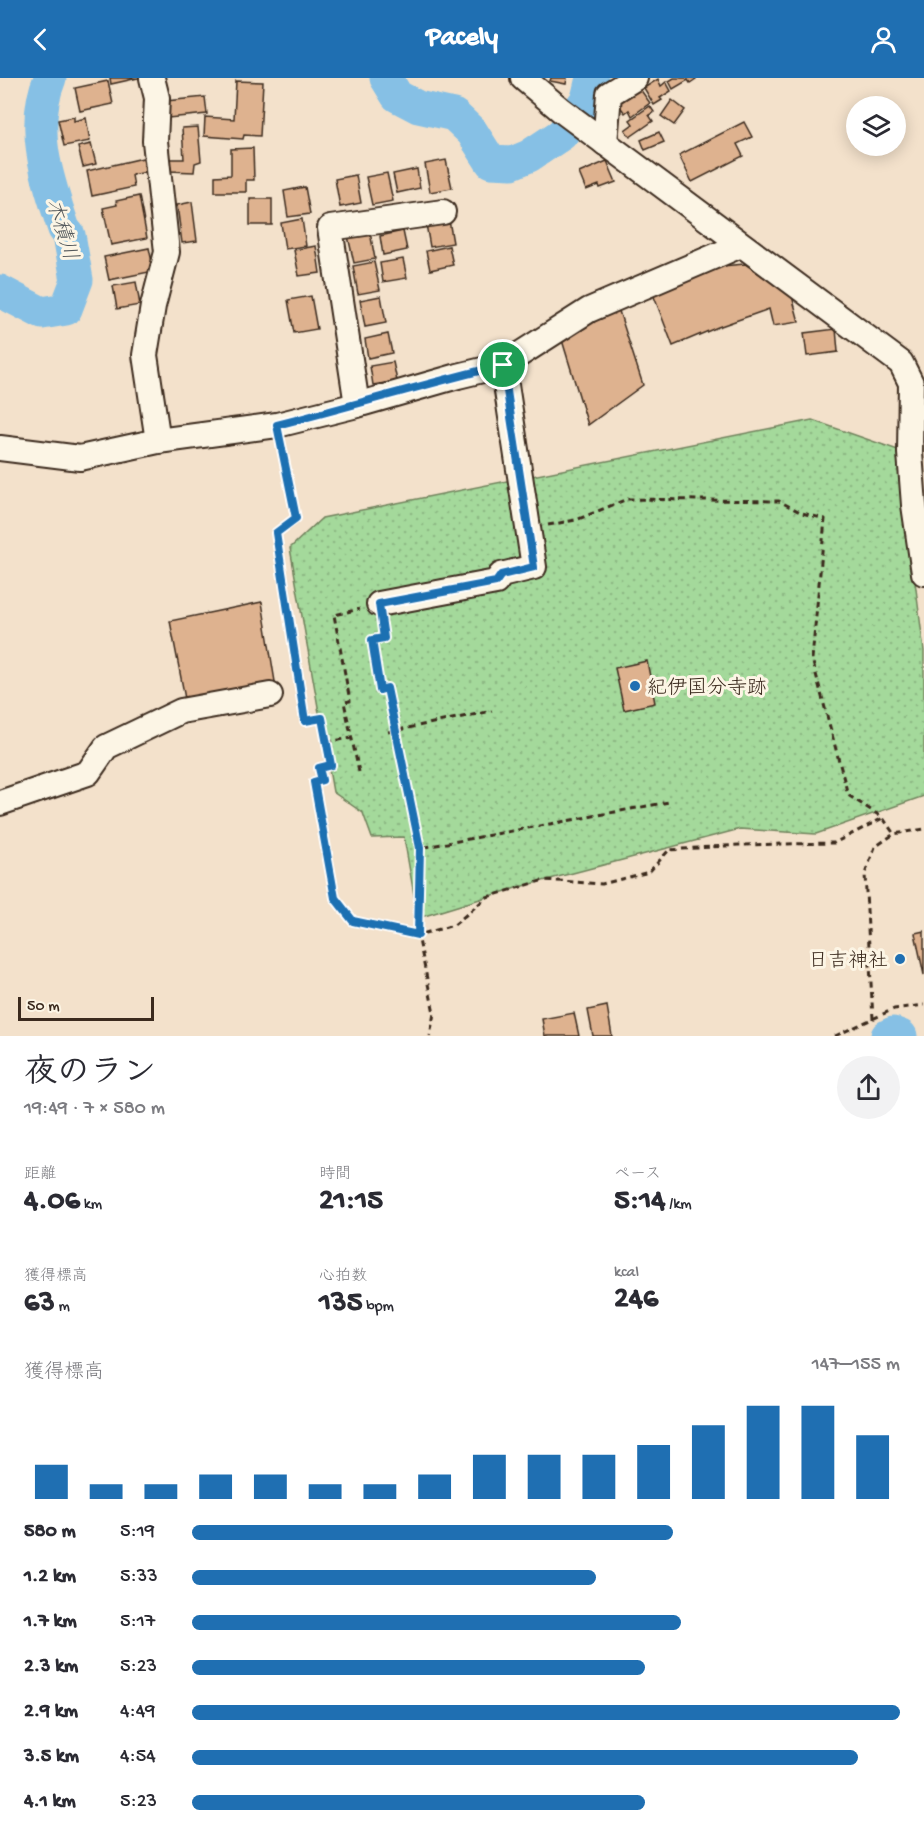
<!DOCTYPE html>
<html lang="ja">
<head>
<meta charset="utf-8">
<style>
  :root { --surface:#fff; --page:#f2f2f3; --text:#2b2b33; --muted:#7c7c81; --accent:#1f6fb2 }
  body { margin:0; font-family:"Gochi Hand","Klee One",sans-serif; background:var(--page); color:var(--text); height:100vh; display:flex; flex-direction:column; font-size:22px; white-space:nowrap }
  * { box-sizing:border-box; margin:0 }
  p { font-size:20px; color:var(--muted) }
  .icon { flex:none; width:33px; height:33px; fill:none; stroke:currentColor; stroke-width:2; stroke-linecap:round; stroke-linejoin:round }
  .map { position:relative; height:958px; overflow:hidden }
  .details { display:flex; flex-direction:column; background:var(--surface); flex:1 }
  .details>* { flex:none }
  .fabs { position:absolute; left:846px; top:18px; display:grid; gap:12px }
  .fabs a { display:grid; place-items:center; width:60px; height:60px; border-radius:50%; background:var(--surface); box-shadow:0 3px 15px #0003; font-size:30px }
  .scale { position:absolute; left:18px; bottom:15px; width:136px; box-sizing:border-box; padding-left:6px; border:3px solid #3b2a1e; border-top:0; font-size:16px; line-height:21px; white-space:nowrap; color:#3b2a1e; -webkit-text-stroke:4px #fcf5e5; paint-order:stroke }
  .pin { position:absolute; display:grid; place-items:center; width:51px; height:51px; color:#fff; margin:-26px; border:3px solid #fff; border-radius:50%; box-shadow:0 2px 6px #0007 }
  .round { display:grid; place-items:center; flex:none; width:63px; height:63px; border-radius:32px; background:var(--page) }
  .head { display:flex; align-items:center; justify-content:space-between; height:102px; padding:0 24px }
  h1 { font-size:33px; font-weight:700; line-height:45px }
  .metrics { display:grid; grid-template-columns:repeat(3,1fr); gap:9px; height:102px; padding:6px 24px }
  .metrics div { display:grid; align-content:center }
  .metrics b { font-size:30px; font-weight:700 }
  .metrics small { font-size:16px; font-weight:400 }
  .metrics p { font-size:16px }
  .chart { height:168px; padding:12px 24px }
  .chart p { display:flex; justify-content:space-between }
  .chart svg { width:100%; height:108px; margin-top:6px; stroke:var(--accent); stroke-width:6 }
  ul { padding:0 24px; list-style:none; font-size:20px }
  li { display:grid; grid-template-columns:96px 72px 1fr; align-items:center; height:45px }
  li i { height:15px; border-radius:8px; background:var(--accent) }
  header { display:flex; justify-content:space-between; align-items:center; height:78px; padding:0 24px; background:var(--accent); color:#fff; font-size:27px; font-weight:700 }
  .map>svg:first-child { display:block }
</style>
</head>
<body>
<header><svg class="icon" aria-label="back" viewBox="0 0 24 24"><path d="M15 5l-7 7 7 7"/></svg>Pacely<svg class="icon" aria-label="person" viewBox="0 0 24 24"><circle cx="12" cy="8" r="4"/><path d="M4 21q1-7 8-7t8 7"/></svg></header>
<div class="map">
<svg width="924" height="958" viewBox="0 0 924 958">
  <defs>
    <pattern id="park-dots" width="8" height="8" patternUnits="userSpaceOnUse" patternTransform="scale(1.5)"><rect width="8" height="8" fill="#a4d99b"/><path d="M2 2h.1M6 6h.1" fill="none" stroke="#8eba85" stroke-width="1.8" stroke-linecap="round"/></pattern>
  </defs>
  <rect width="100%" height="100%" fill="#f3e1cb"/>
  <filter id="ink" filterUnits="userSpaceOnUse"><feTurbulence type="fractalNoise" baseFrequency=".0167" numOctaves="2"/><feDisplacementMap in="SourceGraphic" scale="12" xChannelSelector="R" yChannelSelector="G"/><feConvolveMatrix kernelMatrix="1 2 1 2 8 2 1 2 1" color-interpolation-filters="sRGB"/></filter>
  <g filter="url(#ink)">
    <polygon fill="url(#park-dots)" stroke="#70825c" stroke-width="1.5" points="812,342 898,372 924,573 924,718 816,756 740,751 516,810 418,840 404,759 372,760 363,735 333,714 290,470 322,440"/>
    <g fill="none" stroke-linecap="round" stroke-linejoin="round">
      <g stroke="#86c0e5" stroke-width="33">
        <polyline points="386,0 397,18 418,29 454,37 472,54 491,84 512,85 529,78 562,56 587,21 592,0"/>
        <path d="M0,213L42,235L66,231L77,202L69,157L64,151C48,103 29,50 50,0"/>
        <polyline points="887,958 893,955 901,958"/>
      </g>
    </g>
    <g fill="#deb28f" stroke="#3b2a1e" stroke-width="1.5">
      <polygon points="110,0 138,0 111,6"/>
      <polygon points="551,0 567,0 566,6 550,3"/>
      <polygon points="674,0 695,0 696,1 690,5 688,2 673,11 669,3"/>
      <polygon points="658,1 661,8 666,4 671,13 660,20 662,22 654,27 644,10"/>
      <polygon points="108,3 113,26 80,33 75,10"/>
      <polygon points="236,3 263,4 260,58 244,57 243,61 204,58 205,39 234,41"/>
      <polygon points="640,11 650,25 632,38 629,32 625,35 618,26"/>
      <polygon points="205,19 207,36 168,40 166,23"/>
      <polygon points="672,22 685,32 674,47 661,38"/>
      <polygon points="650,28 654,34 649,37 653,43 630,59 625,52 633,46 630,42"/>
      <polygon points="74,39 74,43 86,40 90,63 64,68 58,42"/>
      <polygon points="744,44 752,59 737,66 743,78 692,104 679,77"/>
      <polygon points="198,49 201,83 195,85 194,94 169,93 170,81 184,81 182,50"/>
      <polygon points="659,54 664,64 645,72 641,62"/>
      <polygon points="91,66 96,86 83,89 78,69"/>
      <polygon points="253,70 254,102 246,102 246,114 215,114 215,98 231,97 231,71"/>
      <polygon points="143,80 146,94 132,97 134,109 92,118 87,93"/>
      <polygon points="446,82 452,110 430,114 425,86"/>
      <polygon points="607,83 616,104 600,110 599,107 586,112 579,95"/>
      <polygon points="417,91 420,110 397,115 393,96"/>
      <polygon points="387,95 393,123 372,127 366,99"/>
      <polygon points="356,97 361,125 340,129 335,101"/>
      <polygon points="305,109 310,136 288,139 284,113"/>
      <polygon points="139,118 147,160 111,167 103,130 117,127 116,123"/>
      <rect x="250" y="121" width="22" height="26"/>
      <polygon points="192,124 197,163 182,165 177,127"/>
      <polygon points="302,141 306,168 285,171 281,145"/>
      <polygon points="449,142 453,165 430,169 426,146"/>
      <polygon points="403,153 407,172 383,177 380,158"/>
      <polygon points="370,154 375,181 354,185 348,158"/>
      <polygon points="316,168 320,195 299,198 294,172"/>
      <polygon points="449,168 453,187 430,192 426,173"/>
      <polygon points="149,170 154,193 109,202 104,179"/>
      <polygon points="403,181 407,200 383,204 380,185"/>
      <polygon points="374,184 380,212 358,216 353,188"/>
      <polygon points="745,186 792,218 799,244 773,248 769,231 718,249 673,268 653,216 722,188"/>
      <polygon points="136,204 140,227 117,231 113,208"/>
      <polygon points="311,218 317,251 294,255 288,222"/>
      <polygon points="381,218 386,245 365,249 360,222"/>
      <polygon points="618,230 643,307 588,347 562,262"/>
      <polygon points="836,251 838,274 807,278 804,255"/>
      <polygon points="388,256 392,275 368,280 365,261"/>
      <polygon points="393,284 397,303 373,307 370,288"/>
      <polygon points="262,524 276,610 186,626 170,543"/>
      <polygon points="647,583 655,625 624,632 615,590"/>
      <polygon points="924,853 924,897 915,855"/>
      <polygon points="607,928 612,958 593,958 588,932"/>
      <polygon points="574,935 579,958 545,958 542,941"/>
    </g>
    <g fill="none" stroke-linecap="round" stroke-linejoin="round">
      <defs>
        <g id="minor">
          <polyline points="152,0 157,20 155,63 167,174 153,228 145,277 158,363"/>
          <polyline points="523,0 561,32 901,285 911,305 910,375 914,427 924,495"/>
          <polyline points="605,65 609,16 635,0"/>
          <polyline points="357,327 330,150 443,134"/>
          <polyline points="0,370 80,380 158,363 277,347 357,327 458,298 503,287 589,232 741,167"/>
          <polyline points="379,526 496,504 501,497 534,489 503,287"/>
          <polyline points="0,725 88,695 106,669 181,633 270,617"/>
        </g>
      </defs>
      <use href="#minor" stroke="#3b2a1e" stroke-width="28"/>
      <g stroke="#3b2a1e" stroke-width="3" stroke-dasharray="6 4.5" stroke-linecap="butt">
        <polyline points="281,366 296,440 276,455 305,643 322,640 331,687 319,690 322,702 314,704 335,820 353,844 418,857 454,847 487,819 544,802 602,806 649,794 669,772 739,767 834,765 883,740"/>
        <polyline points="548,447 576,442 627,421 779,423 802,435 825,441 812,581 848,717 883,740 894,756"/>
        <polyline points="382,546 384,560 372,562 380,612 387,610 420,770 669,724"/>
        <polyline points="388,654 492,633"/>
        <polyline points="327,664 352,660"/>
        <polyline points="359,694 344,624 350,623 334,537 360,531"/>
        <polyline points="420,770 418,857 434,935 430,958"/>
        <polyline points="873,941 865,796 875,769 894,756 924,751"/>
        <polyline points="835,958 894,931 924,927"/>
      </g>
      <use href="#minor" stroke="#fcf5e5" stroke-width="24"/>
    </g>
  </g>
  <g fill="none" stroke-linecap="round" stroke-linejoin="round" filter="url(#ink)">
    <defs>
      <path id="route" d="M503,287L534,489L501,497L496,504L379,526L384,560L372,562L380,612L387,610L420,770L418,857L353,843L335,820L314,704L322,702L319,690L331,687L322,640L305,643L276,455L296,440L277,347C353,328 427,305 503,287Z"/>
    </defs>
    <use href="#route" stroke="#fff" stroke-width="12"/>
    <use href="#route" stroke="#1f6fb2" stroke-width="8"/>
  </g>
  <g fill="#1f6fb2" stroke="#fcf5e5" stroke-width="2">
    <circle cx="635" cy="608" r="6"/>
    <circle cx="900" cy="881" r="6"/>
  </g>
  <g text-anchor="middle" stroke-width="6" stroke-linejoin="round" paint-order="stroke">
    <g font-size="20" fill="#3b2a1e" stroke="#fcf5e5" text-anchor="start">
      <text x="647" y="615">紀伊国分寺跡</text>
      <text x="888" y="888" text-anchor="end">日吉神社</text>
    </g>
    <g font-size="21" font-style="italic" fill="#52575a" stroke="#fcf5e5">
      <text transform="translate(63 151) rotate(73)" y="7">木積川</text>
    </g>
  </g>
</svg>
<div class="fabs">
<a><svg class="icon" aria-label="layers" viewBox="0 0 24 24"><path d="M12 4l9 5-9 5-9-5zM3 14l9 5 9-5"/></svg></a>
</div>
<div class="scale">50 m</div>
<div class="pin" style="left:503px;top:287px;background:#1e9e55"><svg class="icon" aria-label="arrive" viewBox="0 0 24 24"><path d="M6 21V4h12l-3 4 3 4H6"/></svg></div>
</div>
<section class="details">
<div class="head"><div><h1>夜のラン</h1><p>19:49 · 7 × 580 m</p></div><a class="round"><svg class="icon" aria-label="share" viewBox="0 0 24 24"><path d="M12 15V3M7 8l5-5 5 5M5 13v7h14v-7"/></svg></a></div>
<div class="metrics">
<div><p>距離</p><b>4.06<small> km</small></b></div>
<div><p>時間</p><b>21:15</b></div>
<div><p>ペース</p><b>5:14<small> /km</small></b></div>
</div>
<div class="metrics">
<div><p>獲得標高</p><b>63<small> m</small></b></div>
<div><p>心拍数</p><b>135<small> bpm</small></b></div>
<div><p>kcal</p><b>246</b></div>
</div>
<div class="chart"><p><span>獲得標高</span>147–155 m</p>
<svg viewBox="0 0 160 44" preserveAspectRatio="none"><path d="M5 44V30M15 44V38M25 44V38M35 44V34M45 44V34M55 44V38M65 44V38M75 44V34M85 44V26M95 44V26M105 44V26M115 44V22M125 44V14M135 44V6M145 44V6M155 44V18"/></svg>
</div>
<ul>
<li><b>580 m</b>5:19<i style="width:68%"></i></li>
<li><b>1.2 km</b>5:33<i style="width:57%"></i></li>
<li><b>1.7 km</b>5:17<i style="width:69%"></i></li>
<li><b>2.3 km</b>5:23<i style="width:64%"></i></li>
<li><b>2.9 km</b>4:49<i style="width:100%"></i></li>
<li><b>3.5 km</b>4:54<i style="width:94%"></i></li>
<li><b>4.1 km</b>5:23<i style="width:64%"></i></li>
</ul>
</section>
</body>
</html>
